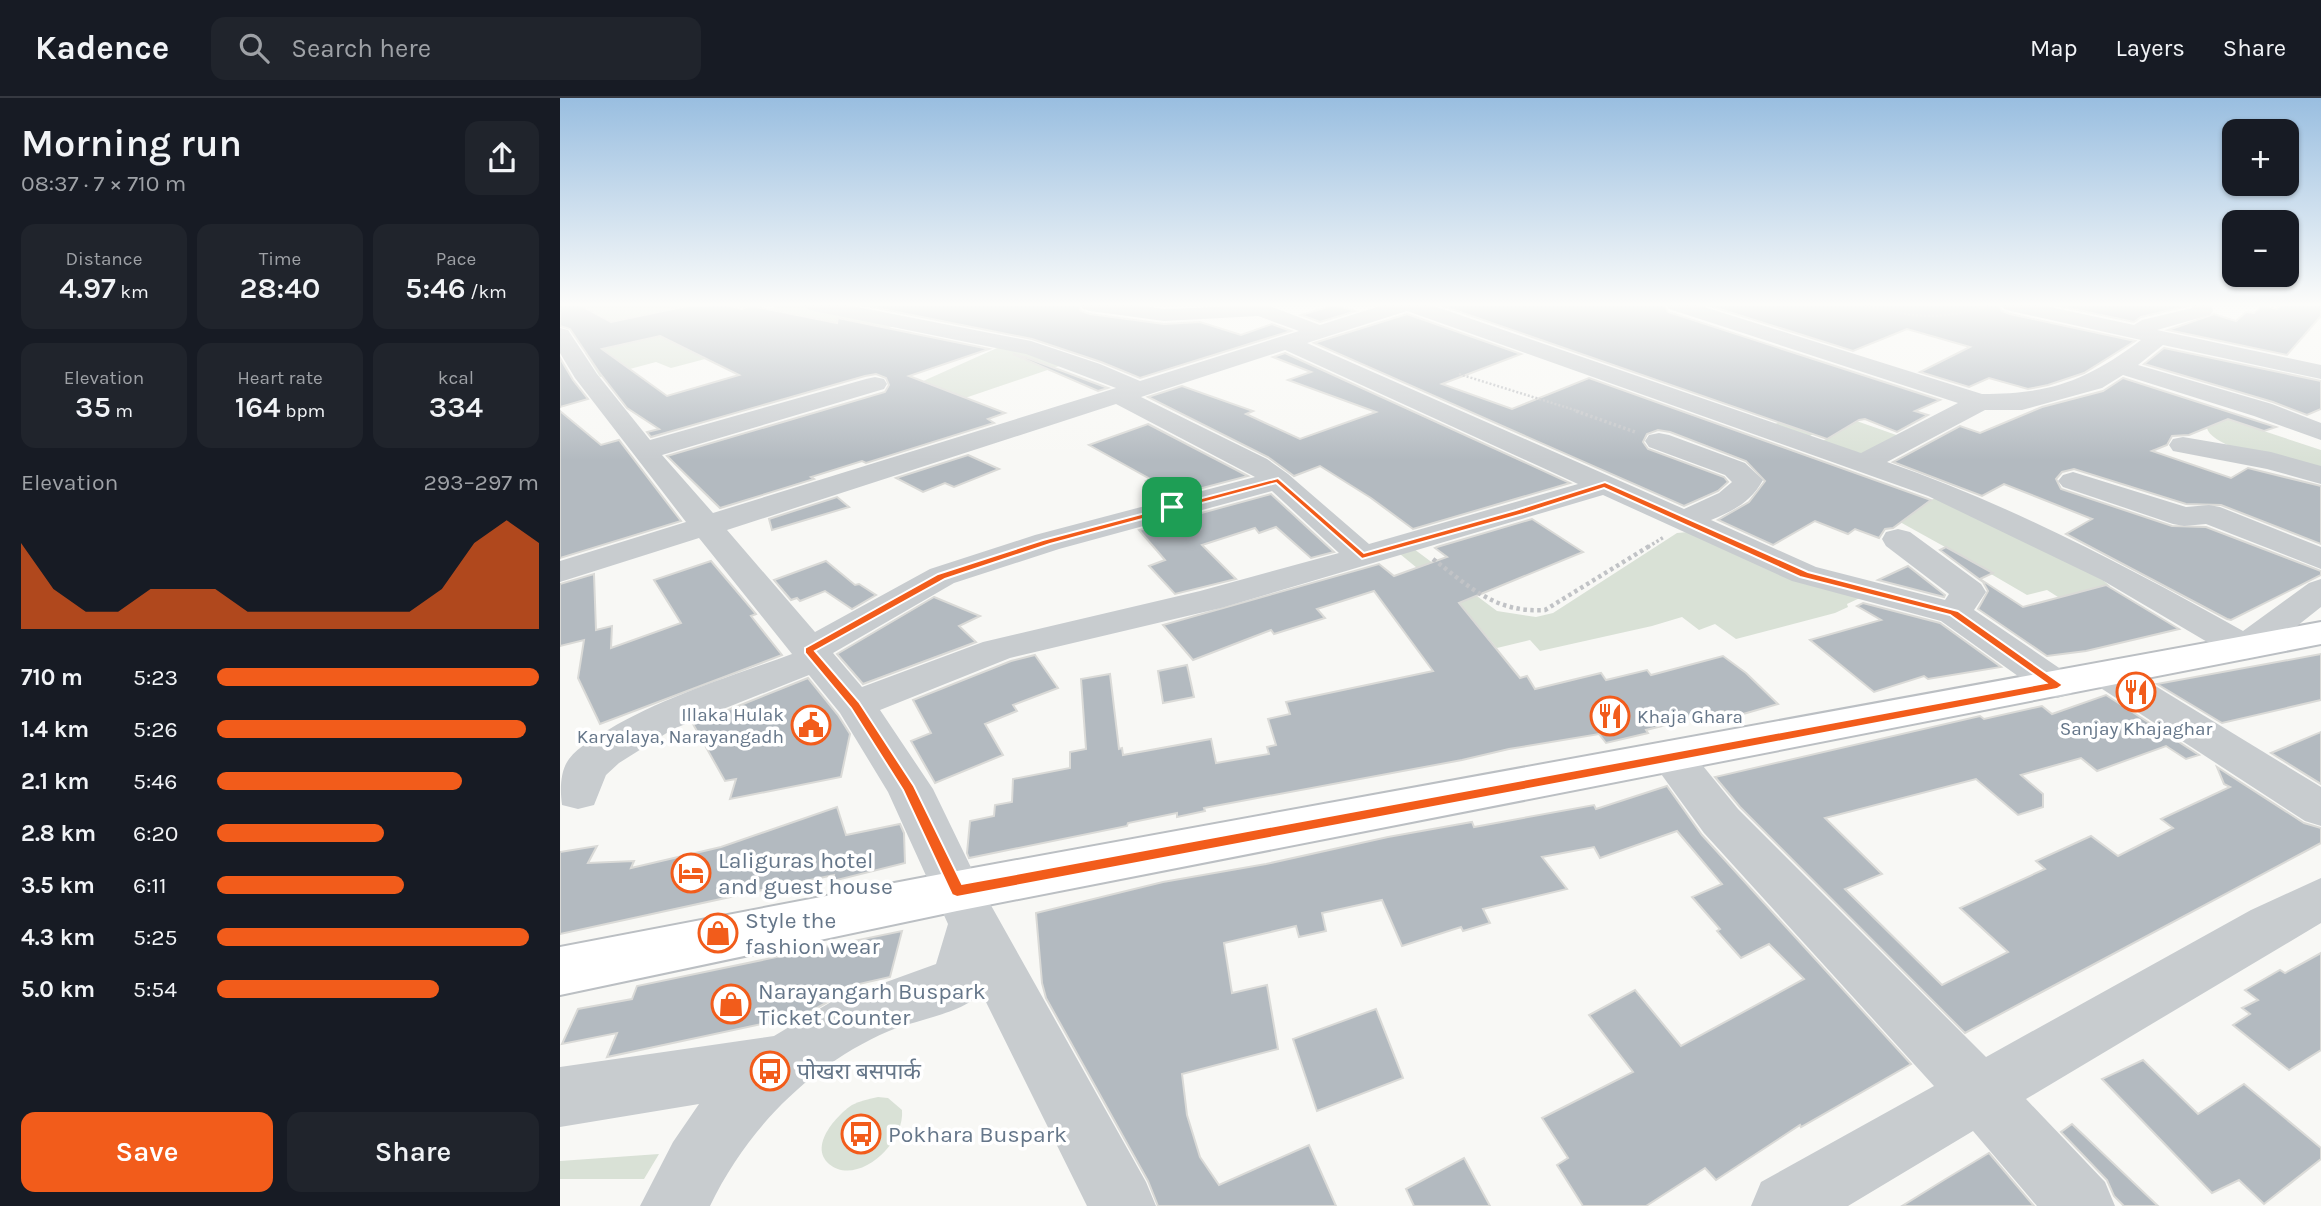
<!DOCTYPE html>
<html lang="en">
<head>
<meta charset="utf-8">
<style>
  :root { --surface:#171b24; --page:#20242c; --text:#f1f3f6; --muted:#9ea1a6; --line:#363941; --accent:#f25c1b }
  body { margin:0; font-family:Karla,"Noto Sans Devanagari",sans-serif; background:var(--page); color:var(--text); height:100vh; display:flex; flex-direction:column; font-size:26px; white-space:nowrap }
  * { box-sizing:border-box; margin:0 }
  p { font-size:23px; color:var(--muted) }
  .icon { flex:none; width:38px; height:38px; fill:none; stroke:currentColor; stroke-width:2; stroke-linecap:round; stroke-linejoin:round }
  .map { position:relative; flex:1; overflow:hidden }
  .sheet { display:flex; flex-direction:column; background:var(--surface); width:560px }
  .sheet>* { flex:none }
  .controls { position:absolute; left:1662px; top:21px; display:grid; gap:14px }
  .controls a { display:grid; place-items:center; width:77px; height:77px; border-radius:14px; background:var(--surface); box-shadow:0 2px 5px #0004; font-size:35px }
  .pin { position:absolute; display:grid; place-items:center; width:60px; height:60px; color:#fff; margin:-30px; border-radius:14px; box-shadow:0 4px 10px #0006 }
  .round { display:grid; place-items:center; flex:none; width:74px; height:74px; border-radius:14px; background:var(--page) }
  .overview { display:flex; align-items:center; justify-content:space-between; height:119px; padding:0 21px }
  h1 { font-size:38px; font-weight:600; line-height:52px }
  .stats { display:grid; grid-template-columns:repeat(3,1fr); gap:10px; height:119px; padding:7px 21px }
  .stats div { display:grid; align-content:center; border-radius:14px; background:var(--page); text-align:center }
  .stats b { font-size:30px; font-weight:600 }
  .stats small { font-size:19px; font-weight:400 }
  .stats p { font-size:19px }
  .chart { height:196px; padding:14px 21px }
  .chart p { display:flex; justify-content:space-between }
  .chart svg { width:100%; height:126px; margin-top:7px; fill:var(--accent); opacity:.7 }
  .cta { display:flex; gap:14px; margin-top:auto; padding:14px 21px }
  .cta a { flex:1; height:80px; border-radius:14px; background:var(--accent); color:#fff; font-size:28px; font-weight:600; line-height:80px; text-align:center }
  .cta a+a { background:var(--page); color:var(--text) }
  ul { padding:0 21px; list-style:none; font-size:23px }
  li { display:grid; grid-template-columns:112px 84px 1fr; align-items:center; height:52px }
  li i { height:18px; border-radius:9px; background:var(--accent) }
  header { display:flex; align-items:center; gap:42px; box-sizing:border-box; height:98px; padding:0 35px; background:var(--surface); border-bottom:2px solid var(--line) }
  header strong { font-size:33px }
  nav { display:flex; gap:38px; margin-inline-start:auto; font-size:24px }
  .search { width:490px; height:63px; background:var(--page); display:flex; align-items:center; gap:18px; box-sizing:border-box; padding:0 24px; border-radius:14px; color:var(--muted); font-size:26px }
  main { display:flex; flex:1; min-height:0 }
  .map>svg:first-child { display:block }
</style>
</head>
<body>
<header>
<strong>Kadence</strong>
<div class="search"><svg class="icon" aria-label="search" viewBox="0 0 24 24"><circle cx="10" cy="10" r="6"/><path d="M15 15l6 6"/></svg>Search here</div>
<nav><a>Map</a><a>Layers</a><a>Share</a></nav>
</header>
<main>
<section class="sheet">
<div class="overview"><div><h1>Morning run</h1><p>08:37 · 7 × 710 m</p></div><a class="round"><svg class="icon" aria-label="share" viewBox="0 0 24 24"><path d="M12 15V3M7 8l5-5 5 5M5 13v7h14v-7"/></svg></a></div>
<div class="stats">
<div><p>Distance</p><b>4.97<small> km</small></b></div>
<div><p>Time</p><b>28:40</b></div>
<div><p>Pace</p><b>5:46<small> /km</small></b></div>
</div>
<div class="stats">
<div><p>Elevation</p><b>35<small> m</small></b></div>
<div><p>Heart rate</p><b>164<small> bpm</small></b></div>
<div><p>kcal</p><b>334</b></div>
</div>
<div class="chart"><p><span>Elevation</span>293–297 m</p>
<svg viewBox="0 0 160 44" preserveAspectRatio="none"><path d="M0 44V14L10 30L20 38L30 38L40 30L50 30L60 30L70 38L80 38L90 38L100 38L110 38L120 38L130 30L140 14L150 6L160 14V44z"/></svg>
</div>
<ul>
<li><b>710 m</b>5:23<i style="width:100%"></i></li>
<li><b>1.4 km</b>5:26<i style="width:96%"></i></li>
<li><b>2.1 km</b>5:46<i style="width:76%"></i></li>
<li><b>2.8 km</b>6:20<i style="width:52%"></i></li>
<li><b>3.5 km</b>6:11<i style="width:58%"></i></li>
<li><b>4.3 km</b>5:25<i style="width:97%"></i></li>
<li><b>5.0 km</b>5:54<i style="width:69%"></i></li>
</ul>
<div class="cta"><a>Save</a><a>Share</a></div>
</section>
<div class="map">
<svg width="1761" height="1108" viewBox="0 0 1761 1108">
  <rect width="100%" height="100%" fill="#f8f8f5"/>
  <g fill="#d9e1d6">
    <polygon points="0,207 192,207 155,218 18,242 13,237 51,229 45,223 7,231 0,224"/>
    <polygon points="221,207 243,207 340,226 275,249 233,238 111,270 96,264 40,279 25,255 170,223"/>
    <polygon points="446,246 508,265 405,300 361,284"/>
    <polygon points="1254,308 1342,339 1304,356 1259,345 1286,330 1274,325 1246,340 1211,328"/>
    <path d="M1667,321L1761,352V374C1739,368 1651,351 1647,330Z"/>
    <polygon points="1379,397 1556,480 1544,483 1550,488 1541,490 1545,529 1487,492 1467,497 1431,476 1432,475 1340,424"/>
    <polygon points="1128,434 1304,498 1287,506 1288,509 1275,515 1176,541 1155,526 1139,532 1122,519 1092,528 980,553 970,542 937,550 896,502 840,456 854,451 937,513 976,519 993,515 1117,435"/>
    <path d="M318,999L328,1000L342,1012C345,1047 296,1089 269,1066C248,1048 277,1017 292,1007C300,1003 309,1001 318,999Z"/>
    <polygon points="99,1056 84,1081 0,1081 0,1063"/>
  </g>
  <g fill="#b3bac0" stroke="#dadad7" stroke-width="2" fill-rule="evenodd">
    <path d="M0,207H20L51,224L127,208L166,207L182,211L192,208L277,225L278,220L429,251L349,278L445,315L428,321L434,325L306,365L302,363L251,379L254,381L160,410L107,358L325,294L329,287L326,280L316,276L305,278L91,339L87,334L99,331L67,310L39,274L10,231L0,228ZM100,238L179,277L107,298L42,251Z"/>
    <polygon points="302,207 518,207 521,213 530,216 604,226 640,224 681,237 712,226 731,233 580,280 541,264 472,241"/>
    <polygon points="774,207 796,213 760,224 741,217"/>
    <polygon points="880,207 1104,207 1108,214 1380,302 1355,313 1368,317 1337,334 1305,321 1299,322 1267,341"/>
    <polygon points="1147,207 1439,207 1442,213 1450,216 1575,243 1524,275 1488,287 1468,291 1429,280 1409,289 1360,274 1410,249 1347,231 1293,253"/>
    <polygon points="1494,207 1624,207 1628,208 1581,219 1574,224"/>
    <polygon points="1721,207 1761,207 1761,218 1727,257 1608,232 1654,216 1676,223 1686,214 1694,215 1702,208 1717,211"/>
    <polygon points="847,216 961,256 882,286 952,311 1029,280 1371,402 1333,430 1325,431 1319,440 1295,431 1288,436 1255,423 1213,447 1158,422 1189,404 1205,383 1186,363 1110,334 1098,332 1087,336 1083,344 1088,351 1164,379 1168,384 1158,393 1124,408 754,245"/>
    <polygon points="1604,250 1761,283 1761,311 1747,317 1713,304 1584,266"/>
    <polygon points="725,255 1010,385 853,431 811,400 760,368 734,378 708,359 588,299 622,288 693,313 686,316 740,341 816,314 728,282 751,274 713,259"/>
    <polygon points="453,256 465,259 548,290 538,293"/>
    <polygon points="0,260 13,282 28,301 0,309"/>
    <polygon points="1563,280 1716,329 1704,333 1668,321 1629,337 1612,338 1607,347 1592,353 1671,380 1688,370 1761,388 1761,446 1661,407 1626,406 1514,371 1502,374 1496,381 1501,391 1612,428 1646,429 1761,473 1761,477 1671,522 1667,521 1506,436 1532,421 1444,386 1422,398 1333,364 1400,328 1420,335 1482,309 1543,293"/>
    <polygon points="0,313 41,347 59,342 121,423 0,460"/>
    <polygon points="588,326 688,378 616,397 586,383 590,381 529,347"/>
    <polygon points="408,357 439,371 394,389 385,385 363,394 336,380"/>
    <polygon points="711,396 774,454 751,460 716,429 699,435 695,430 642,447 676,481 615,496 589,468 605,462 579,432"/>
    <polygon points="277,399 289,409 212,432 209,421"/>
    <polygon points="972,421 1023,454 899,505 960,580 967,578 975,591 1041,575 1046,582 1087,572 1091,577 1163,558 1186,575 1218,606 1169,620 1163,613 1086,632 1088,635 1046,645 1039,636 949,651 902,662 644,710 645,713 617,719 617,715 568,725 567,728 409,760 407,755 410,723 434,718 435,707 452,704 453,681 510,670 510,654 526,651 521,581 550,576 559,651 562,650 563,657 651,641 656,665 709,656 707,649 716,647 708,621 730,616 726,604 873,573 814,493 757,511 765,520 714,536 711,532 633,562 603,527 819,466 834,478 887,459 875,450 877,449"/>
    <polygon points="1386,449 1433,475 1420,481 1463,509 1546,487 1619,531 1526,553 1487,558 1418,511 1428,493 1423,484 1380,452"/>
    <polygon points="151,463 196,516 191,518 222,557 40,626 18,580 24,542 0,548 0,486 34,476 36,532 52,528 51,550 121,525 94,482"/>
    <polygon points="266,463 295,487 299,486 316,497 292,511 265,493 240,503 237,500 231,502 214,482"/>
    <polygon points="1348,468 1385,497 1384,499 1318,482"/>
    <polygon points="374,499 420,518 399,528 416,544 303,586 277,556"/>
    <polygon points="1303,505 1380,525 1441,569 1368,581 1364,578 1314,594 1250,542 1321,522 1297,508"/>
    <polygon points="1761,556 1761,602 1662,625 1597,586"/>
    <polygon points="475,557 498,590 453,607 457,613 425,626 443,657 375,685 351,643 371,635 353,602 451,563"/>
    <polygon points="627,567 634,599 603,605 598,573"/>
    <polygon points="248,580 278,617 290,636 281,679 170,701 176,681 165,683 133,626"/>
    <polygon points="1546,597 1639,657 1626,661 1606,648 1537,673 1521,660 1461,677 1483,696 1483,709 1458,717 1416,681 1265,720 1322,776 1285,791 1382,887 1448,854 1400,810 1485,771 1476,763 1531,738 1558,758 1613,730 1601,721 1670,689 1664,686 1657,669 1744,725 1761,730 1761,745 1405,935 1180,709 1155,679 1420,618 1424,621 1482,608 1492,616"/>
    <polygon points="1761,634 1761,686 1711,655"/>
    <polygon points="1107,688 1142,737 1351,966 1241,1029 1240,1027 1156,1082 1145,1070 1086,1108 1023,1108 997,1067 1008,1060 982,1020 1073,974 1029,917 1075,892 1121,948 1244,881 1209,846 1181,860 1157,833 1160,831 1132,799 1162,786 1117,733 1040,760 1034,749 982,759 1007,791 923,811 930,825 903,833 901,829 842,848 822,802 762,815 766,833 739,839 736,828 664,845 672,895 707,887 718,951 622,976 627,1017 640,1059 659,1087 749,1047 776,1108 598,1108 588,1083 486,900 482,885 476,815 603,784 706,766 828,739 912,724 914,729 1034,707 1036,711"/>
    <polygon points="277,709 286,737 340,726 344,735 345,765 273,783 274,777 216,789 0,836 0,754 37,748 28,765 74,763 71,770 161,749"/>
    <polygon points="342,833 330,879 277,891 275,900 244,917 47,959 57,935 2,946 18,911 72,901 77,888"/>
    <polygon points="1761,855 1761,952 1729,972 1673,927 1690,916 1682,910 1698,902 1685,892 1720,872 1725,875"/>
    <polygon points="816,911 843,980 757,1013 733,941"/>
    <polygon points="1583,962 1638,1016 1684,986 1761,1050 1761,1061 1704,1106 1679,1082 1652,1095 1542,981"/>
    <polygon points="1512,1026 1598,1108 1564,1108 1554,1098 1547,1082 1501,1034"/>
    <polygon points="1429,1055 1474,1108 1342,1108 1384,1082"/>
    <polygon points="904,1060 930,1108 854,1108 846,1091"/>
  </g>
  <g fill="none" stroke-linecap="round" stroke-linejoin="round">
    <defs>
      <polygon id="major" points="1761,524 1761,546 397,813 0,897 0,849 397,773"/>
    </defs>
    <use href="#major" stroke="#bbbfc3" stroke-width="4"/>
    <g stroke="#c1c3c6" stroke-width="2.5" stroke-dasharray="2 2" stroke-linecap="butt">
      <path d="M1305,207C1354,220 1381,223 1430,207"/>
      <polyline points="899,276 1021,314"/>
    </g>
    <g stroke="#c1c3c6" stroke-width="3.5" stroke-dasharray="2.5 2.5" stroke-linecap="butt">
      <polyline points="1016,313 1075,334"/>
      <polyline points="1088,449 1104,439"/>
    </g>
    <path stroke="#c1c3c6" stroke-width="4.5" stroke-dasharray="3.5 3.5" stroke-linecap="butt" d="M873,461C910,489 935,515 985,512L1091,447"/>
    <g fill="#c8cccf" fill-rule="evenodd">
      <path d="M244,207H287L471,243L540,266L580,283L739,233L698,218L604,223L530,213L523,211L520,207H578L604,211L707,207L760,227L823,207H871L1301,355L1398,305L1109,211L1106,207H1138L1422,296C1491,296 1526,283 1581,242L1451,213L1444,211L1441,207H1481L1574,227L1582,222L1632,210L1631,207H1651L1653,213L1650,217L1597,232L1761,267V281L1603,247L1578,267L1712,306L1761,325V342L1694,318L1563,277L1542,290L1462,312H1425L1327,364C1451,407 1568,469 1683,533L1749,485L1761,481V509L1699,558L1685,561L1671,558L1542,482L1368,398L847,213L747,245L1124,411L1159,395L1172,384L1165,377L1089,349L1085,343L1089,337L1099,335L1109,337L1185,365L1203,382C1191,404 1173,413 1151,422L1256,469L1385,502L1389,496L1326,448L1322,441L1326,434L1338,431L1350,434L1421,486L1426,494L1414,512L1511,578L1517,587L1511,596L1497,600L1483,596L1381,523L1232,483L1043,397L661,510L450,560L320,612L373,691L419,786L586,1084L596,1108H527L421,894C408,914 352,923 329,933C250,967 187,1031 150,1108H80L113,1044L139,1006L0,1029V969L214,938L271,904L376,866L388,826L328,694L280,615L249,577L113,631L59,665L46,677L34,707L18,711L2,707C0,692 0,673 9,661C19,648 35,640 48,632C105,598 170,579 232,556L139,440L0,484V463L126,424L15,280L0,255V230L8,232L37,276L90,342L306,281L315,279L324,281L327,286L324,291L102,357L153,415L556,290L466,256L254,213L247,211ZM725,252L1018,386L809,446L728,376L707,361L581,299ZM556,306L695,379L475,437L370,471L255,534L167,432ZM712,393L779,455L640,493L423,544L302,589L273,555L394,485L499,451Z"/>
      <polygon points="1623,339 1711,354 1761,368 1761,386 1707,371 1613,353 1609,347 1613,341"/>
      <polygon points="1513,374 1626,409 1649,407 1660,409 1761,449 1761,471 1646,426 1624,428 1613,426 1503,389 1498,383 1503,377"/>
      <polygon points="1547,564 1561,567 1761,689 1761,728 1745,723 1533,585 1527,576 1533,567"/>
      <polygon points="1110,643 1126,647 1178,711 1426,959 1691,812 1761,780 1761,825 1466,1001 1545,1084 1555,1108 1477,1108 1413,1033 1288,1108 1191,1108 1201,1084 1374,988 1144,735 1088,658 1094,647"/>
    </g>
    <use href="#major" fill="#fff" fill-rule="evenodd"/>
  </g>
  <linearGradient id="sky" x2="0" y2="1"><stop stop-color="#99bee0"/><stop offset="0.57" stop-color="#fcfcfa"/><stop offset="1" stop-color="#fcfcfa" stop-opacity="0"/></linearGradient>
  <rect width="1761" height="362" fill="url(#sky)"/>
  <path fill="#f25c1b" stroke="#fff" stroke-width="2" fill-rule="evenodd" d="M718,380L804,455L956,412L1045,384L1248,474L1398,513L1503,587L1497,591L397,799L392,797L343,692L291,610L245,555V550L378,476L483,442ZM716,385L802,461L963,416L1044,390L1240,479L1390,517L1486,585L402,786L354,688L299,604L255,553L385,481L490,446Z"/>
  <defs>
    <symbol id="restaurant-ring" viewBox="-11 -11 22 22"><circle r="9.5" fill="#fff" stroke="#f25c1b" stroke-width="1.5"/><path d="M-5-6h1v4h1v-4h1v4h1v-4h1v5L-1.5 .5V6h-2V.5L-5-1ZM5-6V6H3V1.5H1.5Q1.5-4 5-6Z" fill="#f25c1b"/></symbol>
    <symbol id="civic-ring" viewBox="-11 -11 22 22"><circle r="9.5" fill="#fff" stroke="#f25c1b" stroke-width="1.5"/><path d="M-.6-6.5H3V-4.5H.6V-3L4-1V1h2V6H-6V1h2V-1L-.6-3ZM-1.2 2.5V6h2.4V2.5Z" fill="#f25c1b"/></symbol>
    <symbol id="hotel-ring" viewBox="-11 -11 22 22"><circle r="9.5" fill="#fff" stroke="#f25c1b" stroke-width="1.5"/><path d="M-6-4.5h1.5V1H6V5H4.5V3h-9V5H-6ZM-4 0a1.8 1.8 0 1 1 3.6 0ZM.5 0V-2.5h3Q6-2.5 6 0Z" fill="#f25c1b"/></symbol>
    <symbol id="shop-ring" viewBox="-11 -11 22 22"><circle r="9.5" fill="#fff" stroke="#f25c1b" stroke-width="1.5"/><path d="M-5-2.5h2.3a2.7 3.5 0 0 1 5.4 0H5L5.5 6h-11ZM-1.5-2.5h3a1.5 2.3 0 0 0-3 0Z" fill="#f25c1b"/></symbol>
    <symbol id="bus-ring" viewBox="-11 -11 22 22"><circle r="9.5" fill="#fff" stroke="#f25c1b" stroke-width="1.5"/><path d="M-5-6H5V4H4V6H2V4H-2V6H-4V4H-5ZM-3.5-4V0h7V-4ZM-3.5 1.2v1.5H-2V1.2ZM2 1.2v1.5H3.5V1.2Z" fill="#f25c1b"/></symbol>
  </defs>
  <g fill-rule="evenodd">
    <use href="#restaurant-ring" x="1554" y="572" width="44" height="44"/>
    <use href="#restaurant-ring" x="1028" y="596" width="44" height="44"/>
    <use href="#civic-ring" x="229" y="605" width="44" height="44"/>
    <use href="#hotel-ring" x="109" y="753" width="44" height="44"/>
    <use href="#shop-ring" x="136" y="813" width="44" height="44"/>
    <use href="#shop-ring" x="149" y="884" width="44" height="44"/>
    <use href="#bus-ring" x="188" y="951" width="44" height="44"/>
    <use href="#bus-ring" x="279" y="1014" width="44" height="44"/>
  </g>
  <g text-anchor="middle" stroke-width="7" stroke-linejoin="round" paint-order="stroke">
    <g font-size="19" fill="#657689" stroke="#fff" text-anchor="end">
      <text x="224" y="623">Illaka Hulak<tspan x="224" dy="22">Karyalaya, Narayangadh</tspan></text>
      <text x="1077" y="625" text-anchor="start">Khaja Ghara</text>
      <text x="1576" y="637" text-anchor="middle">Sanjay Khajaghar</text>
    </g>
    <g font-size="23" fill="#657689" stroke="#fff" text-anchor="start">
      <text x="158" y="770">Laliguras hotel<tspan x="158" dy="26">and guest house</tspan></text>
      <text x="185" y="830">Style the<tspan x="185" dy="26">fashion wear</tspan></text>
      <text x="198" y="901">Narayangarh Buspark<tspan x="198" dy="26">Ticket Counter</tspan></text>
      <text x="237" y="981">पोखरा बसपार्क</text>
      <text x="328" y="1044">Pokhara Buspark</text>
    </g>
  </g>
</svg>
<div class="controls">
<a>+</a>
<a>−</a>
</div>
<div class="pin" style="left:612px;top:409px;background:#1e9e55"><svg class="icon" aria-label="arrive" viewBox="0 0 24 24"><path d="M6 21V4h12l-3 4 3 4H6"/></svg></div>
</div>
</main>
</body>
</html>
